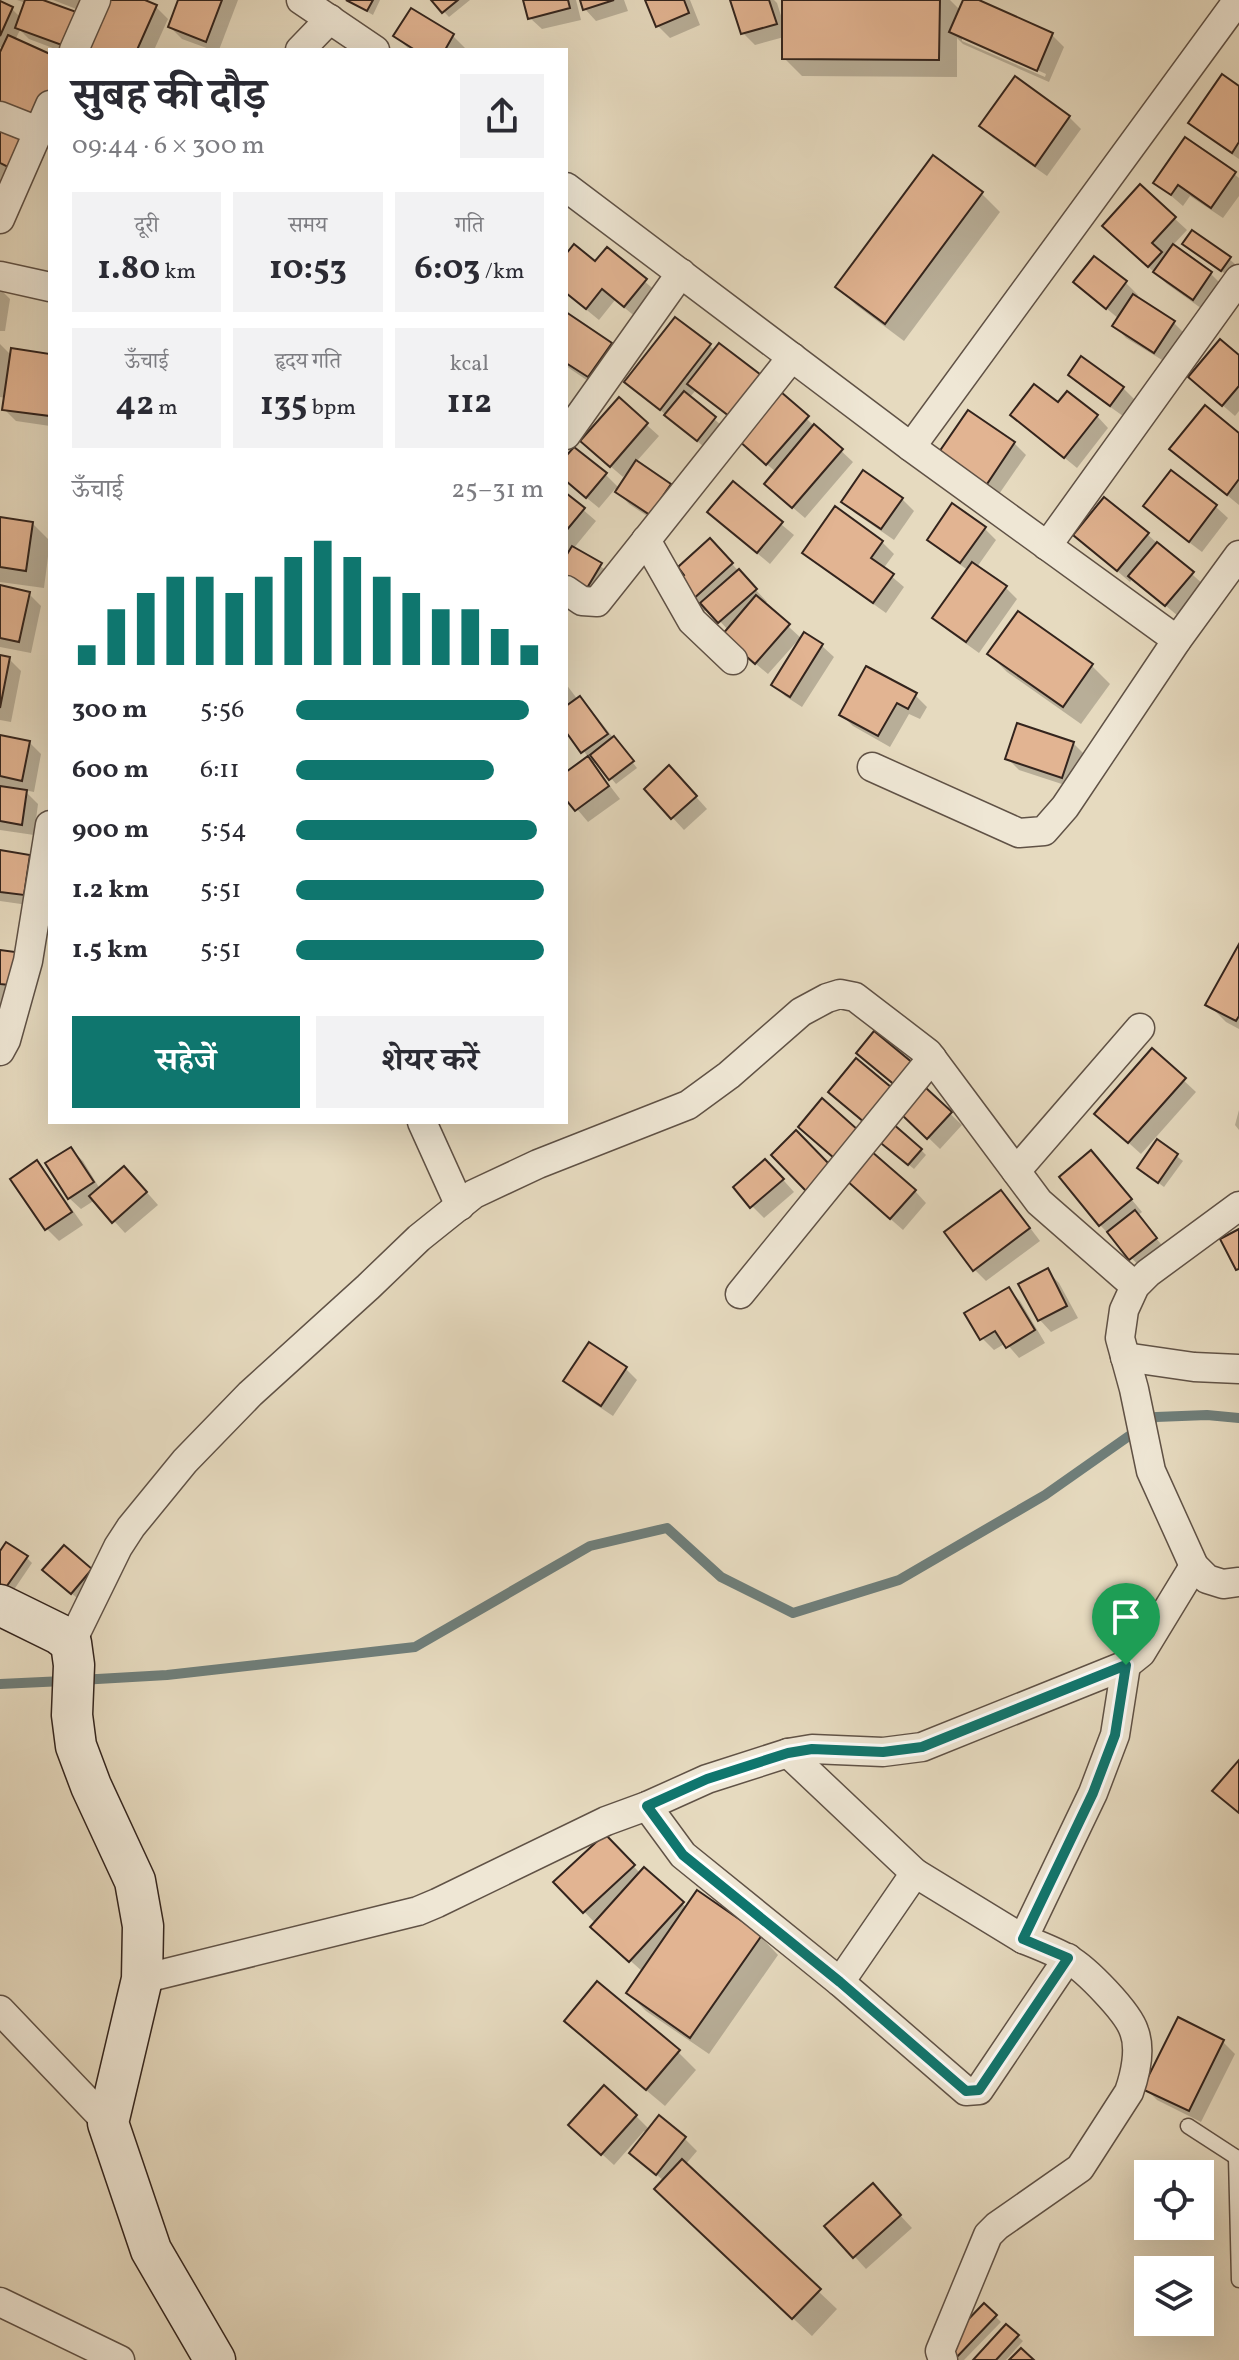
<!DOCTYPE html>
<html lang="hi">
<head>
<meta charset="utf-8">
<style>
  :root { --surface:#fff; --page:#f2f2f3; --text:#2b2b33; --muted:#7c7c81; --accent:#0f766e }
  body { margin:0; font-family:Vollkorn,"Noto Serif Devanagari",serif; background:var(--page); color:var(--text); height:100vh; display:flex; flex-direction:column; font-size:30px; white-space:nowrap }
  * { box-sizing:border-box; margin:0 }
  p { font-size:26px; color:var(--muted) }
  .icon { flex:none; width:44px; height:44px; fill:none; stroke:currentColor; stroke-width:2; stroke-linecap:round; stroke-linejoin:round }
  .map { position:relative; flex:1; overflow:hidden }
  .drawer { position:absolute; left:48px; top:48px; width:520px; height:1076px; display:flex; flex-direction:column; background:var(--surface); border-radius:0px; box-shadow:0 8px 32px #0002 }
  .drawer>* { flex:none }
  .controls { position:absolute; left:1134px; top:2160px; display:grid; gap:16px }
  .controls a { display:grid; place-items:center; width:80px; height:80px; border-radius:0px; background:var(--surface); box-shadow:0 8px 32px #0002; font-size:40px }
  .pin { position:absolute; display:grid; place-items:center; width:68px; height:68px; color:#fff; margin:-82px -34px; border-radius:50% 50% 50% 0; rotate:-45deg; box-shadow:0 0 8px #0007 }
  .pin .icon { rotate:45deg }
  .round { display:grid; place-items:center; flex:none; width:84px; height:84px; border-radius:0px; background:var(--page) }
  .headline { display:flex; align-items:center; justify-content:space-between; height:136px; padding:0 24px }
  h1 { font-size:44px; font-weight:700; line-height:60px }
  .figures { display:grid; grid-template-columns:repeat(3,1fr); gap:12px; height:136px; padding:8px 24px }
  .figures div { display:grid; align-content:center; border-radius:0px; background:var(--page); text-align:center }
  .figures b { font-size:34px; font-weight:700 }
  .figures small { font-size:22px; font-weight:400 }
  .figures p { font-size:22px }
  .chart { height:224px; padding:16px 24px }
  .chart p { display:flex; justify-content:space-between }
  .chart svg { width:100%; height:144px; margin-top:8px; stroke:var(--accent); stroke-width:6 }
  .action { display:flex; gap:16px; margin-top:auto; padding:16px 24px }
  .action a { flex:1; height:92px; border-radius:0px; background:var(--accent); color:#fff; font-size:32px; font-weight:700; line-height:92px; text-align:center }
  .action a+a { background:var(--page); color:var(--text) }
  ul { padding:0 24px; list-style:none; font-size:26px }
  li { display:grid; grid-template-columns:128px 96px 1fr; align-items:center; height:60px }
  li i { height:20px; border-radius:10px; background:var(--accent) }
  .map>svg:first-child { display:block }
</style>
</head>
<body>
<div class="map">
<svg width="1239" height="2360" viewBox="0 0 1239 2360">
  <rect width="100%" height="100%" fill="#e6dabf"/>
  <filter id="stains"><feTurbulence type="fractalNoise" baseFrequency=".0025" numOctaves="4"/><feColorMatrix values="0 0 0 0 .2 0 0 0 0 .09 0 0 0 0 .02 0 0 0 .5 -.17"/></filter>
  <radialGradient id="worn" r=".72"><stop offset=".6" stop-color="#630" stop-opacity="0"/><stop offset="1" stop-color="#630" stop-opacity=".3"/></radialGradient>
  <g fill="#0003" fill-rule="evenodd">
    <polygon points="17,0 37,0 85,50 58,50 29,39 20,30 15,40 50,56 50,129 0,57 0,51 4,53 5,49 0,47 0,3 12,9 21,18 26,3"/>
    <polygon points="53,0 98,0 92,15"/>
    <polygon points="112,0 140,0 156,7 168,19 154,50 89,50"/>
    <polygon points="180,0 238,0 219,50 212,50 182,39 170,27"/>
    <polygon points="347,0 380,0 373,15"/>
    <polygon points="433,0 470,0 449,17"/>
    <polygon points="525,0 576,0 581,20 542,29 530,18"/>
    <polygon points="582,0 624,0 628,11 596,21 585,9"/>
    <polygon points="648,0 690,0 700,25 670,38 658,26"/>
    <path d="M731,0H774L777,3L783,22L784,0H950L958,8V17L965,0H974L1052,35L1064,47L1049,82L963,44L957,38V77L802,76L784,58V37L755,45L743,33ZM962,36L1046,74L1045,77L962,41Z"/>
    <polygon points="395,36 453,36 465,48 463,50 410,50"/>
    <polygon points="1239,89 1239,159 1202,134 1191,122"/>
    <polygon points="1069,117 1081,129 1047,176 993,138 981,126"/>
    <polygon points="0,127 22,137 0,190"/>
    <polygon points="1234,174 1239,178 1239,196 1223,218 1190,196 1183,206 1155,182"/>
    <polygon points="1140,187 1187,230 1172,246 1211,274 1223,286 1205,311 1167,284 1117,238"/>
    <polygon points="982,194 1000,212 904,341 856,305 838,287"/>
    <polygon points="607,249 658,293 637,318 615,300 599,320 566,293 566,257 595,264"/>
    <polygon points="1190,250 1229,259 1235,264 1227,275"/>
    <polygon points="1095,258 1126,283 1138,295 1135,298 1174,323 1185,334 1167,363 1126,338 1115,326 1119,319 1075,282"/>
    <polygon points="0,289 10,299 5,331 0,331"/>
    <polygon points="566,314 611,344 629,362 607,394 566,366"/>
    <polygon points="0,344 12,356 50,356 50,426 16,421 4,409 6,398 0,397"/>
    <polygon points="709,345 715,351 742,426 696,390 689,398 727,430 710,452 627,382"/>
    <polygon points="1239,357 1239,411 1235,416 1190,377"/>
    <polygon points="1082,359 1123,388 1135,400 1123,416 1082,387 1070,375"/>
    <polygon points="781,395 853,462 805,518 778,495 776,472 752,452"/>
    <polygon points="619,400 659,436 636,462 670,486 682,497 662,526 629,504 615,489 599,508 566,481 566,459 605,474 620,489 631,472 629,470 623,477 595,453"/>
    <polygon points="1058,405 1097,416 1108,428 1077,468 1012,415"/>
    <polygon points="968,412 1014,443 1026,455 997,497 952,466"/>
    <polygon points="1239,435 1239,505 1184,460"/>
    <polygon points="1172,473 1216,507 1228,518 1202,552 1157,518 1145,506"/>
    <polygon points="733,484 794,535 770,564 722,524"/>
    <polygon points="566,495 596,521 573,549 606,570 593,592 566,576"/>
    <polygon points="902,499 914,511 894,540 855,513 844,501"/>
    <polygon points="0,519 32,523 50,541 44,588 0,582"/>
    <polygon points="984,528 996,540 977,567 1005,587 1017,599 979,653 947,630 935,618 969,571 941,551 929,539"/>
    <polygon points="1147,534 1204,585 1178,616 1133,578 1130,582 1075,535"/>
    <polygon points="882,542 894,554 883,569 904,587 886,613 817,564 805,552"/>
    <polygon points="721,552 767,602 764,604 802,639 822,646 834,657 802,707 785,696 773,684 802,640 800,638 768,674 736,647 728,630 708,608 704,612 692,600"/>
    <polygon points="0,587 29,594 41,606 31,653 0,647"/>
    <polygon points="1018,614 1092,666 1110,684 1081,724 1007,672 989,654"/>
    <polygon points="0,657 9,659 21,671 11,722 0,720"/>
    <polygon points="566,684 578,700 580,699 592,711 637,768 616,784 597,761 593,764 620,799 588,822 566,796 566,775 589,758 566,728"/>
    <polygon points="915,695 927,707 920,719 909,714 890,747 853,726 841,714"/>
    <polygon points="0,737 29,742 41,754 34,792 24,790 38,804 34,835 0,830"/>
    <polygon points="1073,743 1085,755 1074,788 1019,770 1007,758"/>
    <polygon points="681,780 707,809 684,830 646,789"/>
    <polygon points="0,852 29,857 41,868 35,906 0,901"/>
    <polygon points="1239,948 1239,1029 1226,1022 1208,1004"/>
    <polygon points="0,952 22,955 0,1038"/>
    <polygon points="1152,1051 1196,1092 1141,1154 1109,1125"/>
    <polygon points="926,1091 962,1125 940,1149 904,1114"/>
    <polygon points="1239,1110 1239,1130 1235,1125"/>
    <polygon points="1158,1142 1183,1161 1164,1187 1145,1173"/>
    <polygon points="885,1145 921,1150 926,1155 914,1169"/>
    <polygon points="71,1149 83,1161 100,1189 136,1180 158,1205 125,1233 95,1200 81,1209 69,1198"/>
    <polygon points="36,1163 48,1175 83,1225 59,1241 47,1229 12,1179"/>
    <polygon points="1103,1165 1142,1212 1137,1216 1167,1251 1143,1270 1100,1225"/>
    <polygon points="777,1173 794,1192 764,1218 752,1206"/>
    <polygon points="915,1191 926,1203 903,1230 860,1192"/>
    <polygon points="1001,1192 1012,1204 1040,1241 986,1281 974,1269"/>
    <polygon points="1047,1271 1059,1283 1078,1318 1051,1332 1040,1320"/>
    <polygon points="1008,1289 1020,1301 1045,1343 1019,1358 1006,1343 994,1350 982,1338"/>
    <polygon points="625,1368 637,1380 613,1416 577,1392 565,1381"/>
    <polygon points="64,1548 91,1570 84,1604 57,1581"/>
    <polygon points="0,1555 27,1558 32,1563 11,1594 0,1587"/>
    <polygon points="605,1837 641,1874 644,1870 687,1908 761,1937 778,1955 709,2054 646,2011 628,1993 643,1972 605,1938 596,1924 556,1882"/>
    <polygon points="566,2021 678,2052 696,2070 665,2106 584,2038"/>
    <polygon points="1223,2042 1235,2054 1201,2122 1157,2100 1145,2088"/>
    <polygon points="636,2116 650,2130 660,2118 685,2139 697,2151 685,2165 837,2309 812,2336 674,2207 664,2181 631,2153 647,2134 644,2131 614,2165 582,2136"/>
    <polygon points="884,2198 912,2228 866,2269 827,2226"/>
    <polygon points="984,2305 1001,2322 964,2360 956,2360 944,2348"/>
    <polygon points="1006,2326 1023,2341 1006,2360 976,2360"/>
  </g>
  <g fill="none" stroke-linecap="round" stroke-linejoin="round">
    <g stroke="#6f7e7a" stroke-width="10">
      <polyline points="80,1680 167,1675 415,1647 590,1546 667,1528 721,1577 793,1613 899,1580 1045,1495 1156,1417 1207,1415 1239,1418"/>
      <polyline points="0,1684 64,1681"/>
    </g>
  </g>
  <g fill="#e2b492" stroke="#33241d" stroke-width="2">
    <polygon points="25,0 43,0 82,14 70,48 15,28"/>
    <polygon points="110,0 145,0 157,5 137,50 87,50"/>
    <polygon points="178,0 222,0 206,42 168,27"/>
    <polygon points="346,0 373,0 367,11"/>
    <polygon points="431,0 458,0 442,13"/>
    <polygon points="523,0 568,0 570,8 528,19"/>
    <polygon points="580,0 614,0 583,10"/>
    <polygon points="645,0 684,0 689,13 656,27"/>
    <polygon points="730,0 769,0 777,24 741,34"/>
    <polygon points="782,0 940,0 939,60 782,59"/>
    <polygon points="963,0 979,0 1053,33 1037,71 949,32"/>
    <polygon points="0,1 13,7 0,36"/>
    <polygon points="411,8 454,34 445,50 415,50 393,36"/>
    <polygon points="8,35 50,54 50,91 37,120 0,104 0,52"/>
    <polygon points="1222,74 1239,86 1239,142 1232,153 1188,123"/>
    <polygon points="1015,76 1070,116 1035,166 979,126"/>
    <polygon points="0,125 23,136 8,167 0,163"/>
    <polygon points="1185,137 1236,172 1211,208 1178,185 1171,195 1153,183"/>
    <polygon points="933,155 983,192 885,324 835,287"/>
    <polygon points="1140,184 1176,217 1152,243 1162,252 1148,267 1102,226"/>
    <polygon points="1192,230 1231,257 1221,271 1182,244"/>
    <polygon points="574,244 595,261 607,247 647,279 624,307 602,289 586,309 566,293 566,254"/>
    <polygon points="1173,244 1212,272 1193,300 1153,272"/>
    <polygon points="1094,256 1127,281 1106,309 1073,282"/>
    <polygon points="1133,294 1175,321 1154,353 1112,326"/>
    <polygon points="566,312 612,343 588,377 566,363"/>
    <polygon points="675,317 711,344 660,410 624,382"/>
    <polygon points="1220,339 1239,355 1239,386 1222,406 1188,377"/>
    <polygon points="719,343 761,375 729,416 687,384"/>
    <polygon points="11,348 50,354 50,416 2,410"/>
    <polygon points="1081,356 1124,387 1110,406 1068,375"/>
    <polygon points="1034,384 1058,402 1067,391 1098,415 1064,458 1010,415"/>
    <polygon points="684,391 716,417 697,441 664,415"/>
    <polygon points="781,392 809,416 766,465 738,440"/>
    <polygon points="619,397 648,423 610,467 580,441"/>
    <polygon points="1205,405 1239,433 1239,479 1227,495 1169,449"/>
    <polygon points="968,410 1015,442 985,487 937,455"/>
    <polygon points="814,424 843,449 792,508 764,484"/>
    <polygon points="574,447 607,473 586,498 566,481 566,456"/>
    <polygon points="636,460 671,484 650,515 615,492"/>
    <polygon points="863,470 903,498 881,529 841,502"/>
    <polygon points="1171,470 1217,505 1189,542 1143,506"/>
    <polygon points="733,481 783,522 757,553 707,512"/>
    <polygon points="566,493 585,508 566,531"/>
    <polygon points="1104,497 1149,533 1117,571 1073,535"/>
    <polygon points="952,503 986,527 960,563 927,540"/>
    <polygon points="835,506 883,541 871,558 894,574 873,603 802,553"/>
    <polygon points="0,517 33,522 26,571 0,567"/>
    <polygon points="710,538 733,563 691,601 674,583 684,575 678,567"/>
    <polygon points="1157,542 1194,572 1165,606 1128,576"/>
    <polygon points="572,546 602,563 587,588 566,575 566,556"/>
    <polygon points="972,562 1007,586 966,642 932,618"/>
    <polygon points="739,569 757,589 718,623 700,603"/>
    <polygon points="0,585 30,592 19,642 0,638"/>
    <polygon points="756,595 790,624 755,664 722,635"/>
    <polygon points="1018,611 1093,664 1063,707 987,654"/>
    <polygon points="804,632 823,644 790,697 771,685"/>
    <polygon points="0,655 10,657 0,708"/>
    <polygon points="866,666 917,693 908,709 897,703 878,736 839,715"/>
    <polygon points="580,696 608,734 581,753 566,732 566,706"/>
    <polygon points="1017,723 1074,742 1062,778 1005,759"/>
    <polygon points="0,735 30,741 22,781 0,776"/>
    <polygon points="614,736 634,761 609,780 590,755"/>
    <polygon points="588,756 609,786 575,811 566,800 566,772"/>
    <polygon points="669,765 697,796 671,819 644,789"/>
    <polygon points="0,786 27,790 22,825 0,821"/>
    <polygon points="0,850 30,855 24,895 0,892"/>
    <polygon points="1239,944 1239,1016 1236,1021 1205,1005"/>
    <polygon points="0,950 23,953 18,986 0,984"/>
    <polygon points="874,1031 914,1064 896,1086 856,1053"/>
    <polygon points="1152,1048 1186,1078 1128,1143 1094,1114"/>
    <polygon points="856,1058 892,1088 864,1122 828,1092"/>
    <polygon points="926,1088 952,1112 927,1139 901,1114"/>
    <polygon points="822,1098 858,1130 834,1158 798,1127"/>
    <polygon points="892,1123 922,1149 908,1165 877,1140"/>
    <polygon points="796,1130 832,1167 807,1192 771,1155"/>
    <polygon points="1157,1139 1178,1154 1158,1183 1137,1168"/>
    <polygon points="71,1147 94,1182 68,1199 45,1163"/>
    <polygon points="1091,1150 1132,1199 1099,1226 1059,1177"/>
    <polygon points="871,1151 916,1190 890,1219 846,1180"/>
    <polygon points="765,1159 784,1179 750,1208 733,1187"/>
    <polygon points="37,1160 72,1212 45,1230 10,1179"/>
    <polygon points="124,1166 147,1192 112,1223 89,1196"/>
    <polygon points="1001,1190 1030,1228 973,1271 944,1232"/>
    <polygon points="1135,1210 1157,1238 1129,1260 1107,1232"/>
    <polygon points="1239,1229 1239,1269 1236,1270 1220,1239"/>
    <polygon points="1048,1268 1067,1306 1038,1321 1018,1284"/>
    <polygon points="1009,1287 1035,1330 1006,1348 995,1331 980,1340 964,1313"/>
    <polygon points="589,1342 627,1367 601,1406 563,1381"/>
    <polygon points="6,1542 28,1556 4,1590 0,1588 0,1551"/>
    <polygon points="64,1545 92,1569 71,1594 42,1570"/>
    <polygon points="1239,1760 1239,1813 1212,1791"/>
    <polygon points="605,1834 635,1865 583,1913 553,1882"/>
    <polygon points="644,1867 684,1902 629,1962 590,1927"/>
    <polygon points="697,1890 762,1935 690,2038 626,1993"/>
    <polygon points="597,1981 680,2050 646,2090 564,2021"/>
    <polygon points="1178,2017 1224,2040 1189,2111 1142,2089"/>
    <polygon points="604,2085 637,2115 601,2155 568,2125"/>
    <polygon points="659,2115 686,2137 656,2175 629,2153"/>
    <polygon points="682,2159 821,2289 792,2319 654,2189"/>
    <polygon points="873,2183 901,2215 853,2258 824,2226"/>
    <polygon points="984,2303 997,2315 954,2360 941,2348"/>
    <polygon points="1006,2324 1019,2335 996,2360 973,2360"/>
    <polygon points="1021,2348 1034,2360 1009,2360"/>
  </g>
  <g fill="none" stroke-linecap="round" stroke-linejoin="round">
    <defs>
      <g id="lane">
        <polyline points="1188,2126 1239,2159"/>
        <polyline points="1236,2157 1239,2280"/>
      </g>
      <g id="street">
        <polyline points="301,0 375,50"/>
        <polyline points="74,50 96,0"/>
        <polyline points="300,50 330,19"/>
        <polyline points="0,116 38,131"/>
        <polyline points="566,187 911,447 1177,640"/>
        <polyline points="0,219 50,105"/>
        <polyline points="0,276 50,287"/>
        <polyline points="566,435 681,273"/>
        <polyline points="911,447 1238,0"/>
        <polyline points="646,540 692,621 733,660"/>
        <polyline points="1047,546 1239,279"/>
        <polyline points="566,590 582,601 597,602 792,357"/>
        <polyline points="872,767 1019,833 1044,831 1065,807 1177,640 1239,555"/>
        <polyline points="0,1051 6,1040 28,961 50,825"/>
        <polyline points="422,1122 460,1206"/>
        <polyline points="1016,1171 1140,1028"/>
        <polyline points="1239,1206 1148,1273 1135,1286 1124,1310 1120,1338 1134,1389 1151,1471 1194,1566 1207,1579 1223,1584 1239,1582"/>
        <polyline points="740,1294 932,1058"/>
        <polyline points="1125,1357 1194,1367 1239,1369"/>
        <polyline points="71,1643 118,1547 131,1527 185,1461 250,1394 368,1287 419,1238 474,1194 538,1164 688,1105 729,1075 801,1012 827,998 840,994 855,997 928,1053 1039,1202 1135,1286"/>
        <polyline points="647,1806 683,1855 840,1982 915,1873 788,1753"/>
        <polyline points="915,1873 1023,1939 1093,1793 1115,1735 1126,1665"/>
        <polyline points="142,1979 418,1911 437,1903 606,1821 647,1806 707,1779 788,1753 812,1749 883,1752 922,1747 1126,1665 1141,1653 1194,1566"/>
        <polyline points="840,1982 966,2091 979,2090 1068,1958"/>
        <polyline points="0,2010 108,2123"/>
        <polyline points="0,2302 120,2360"/>
        <path d="M943,2360L940,2351L988,2235L997,2226L1080,2168L1129,2092C1135,2075 1141,2049 1134,2031C1128,2012 1086,1969 1068,1959C1054,1951 1038,1945 1023,1939"/>
      </g>
      <polyline id="secondary" points="0,1605 59,1634 71,1643 74,1665 72,1715 76,1746 91,1786 135,1881 143,1926 142,1979 108,2123 151,2250 215,2360"/>
    </defs>
    <use href="#lane" stroke="#605246" stroke-width="17"/>
    <use href="#street" stroke="#605246" stroke-width="31"/>
    <use href="#secondary" stroke="#33241d" stroke-width="43"/>
    <use href="#lane" stroke="#efe7d5" stroke-width="14"/>
    <use href="#street" stroke="#efe7d5" stroke-width="28"/>
    <use href="#secondary" stroke="#efe7d5" stroke-width="40"/>
  </g>
  <g fill="none" stroke-linecap="round" stroke-linejoin="round">
    <defs>
      <polygon id="route" points="1126,1665 1115,1735 1093,1793 1023,1939 1068,1958 979,2090 966,2091 840,1982 683,1855 647,1806 707,1779 788,1753 812,1749 883,1752 922,1747"/>
    </defs>
    <use href="#route" stroke="#fff" stroke-width="16"/>
    <use href="#route" stroke="#0f766e" stroke-width="10"/>
  </g>
  <rect width="100%" height="100%" filter="url(#stains)"/>
  <rect width="100%" height="100%" fill="url(#worn)"/>
</svg>
<div class="controls">
<a><svg class="icon" aria-label="locate" viewBox="0 0 24 24"><circle cx="12" cy="12" r="6"/><path d="M12 2v4M12 18v4M2 12h4M18 12h4"/></svg></a>
<a><svg class="icon" aria-label="layers" viewBox="0 0 24 24"><path d="M12 4l9 5-9 5-9-5zM3 14l9 5 9-5"/></svg></a>
</div>
<div class="pin" style="left:1126px;top:1665px;background:#1e9e55"><svg class="icon" aria-label="arrive" viewBox="0 0 24 24"><path d="M6 21V4h12l-3 4 3 4H6"/></svg></div>
<section class="drawer">
<div class="headline"><div><h1>सुबह की दौड़</h1><p>09:44 · 6 × 300 m</p></div><a class="round"><svg class="icon" aria-label="share" viewBox="0 0 24 24"><path d="M12 15V3M7 8l5-5 5 5M5 13v7h14v-7"/></svg></a></div>
<div class="figures">
<div><p>दूरी</p><b>1.80<small> km</small></b></div>
<div><p>समय</p><b>10:53</b></div>
<div><p>गति</p><b>6:03<small> /km</small></b></div>
</div>
<div class="figures">
<div><p>ऊँचाई</p><b>42<small> m</small></b></div>
<div><p>हृदय गति</p><b>135<small> bpm</small></b></div>
<div><p>kcal</p><b>112</b></div>
</div>
<div class="chart"><p><span>ऊँचाई</span>25–31 m</p>
<svg viewBox="0 0 160 44" preserveAspectRatio="none"><path d="M5 44V38M15 44V27M25 44V22M35 44V17M45 44V17M55 44V22M65 44V17M75 44V11M85 44V6M95 44V11M105 44V17M115 44V22M125 44V27M135 44V27M145 44V33M155 44V38"/></svg>
</div>
<ul>
<li><b>300 m</b>5:56<i style="width:94%"></i></li>
<li><b>600 m</b>6:11<i style="width:80%"></i></li>
<li><b>900 m</b>5:54<i style="width:97%"></i></li>
<li><b>1.2 km</b>5:51<i style="width:100%"></i></li>
<li><b>1.5 km</b>5:51<i style="width:100%"></i></li>
</ul>
<div class="action"><a>सहेजें</a><a>शेयर करें</a></div>
</section>
</div>
</body>
</html>
